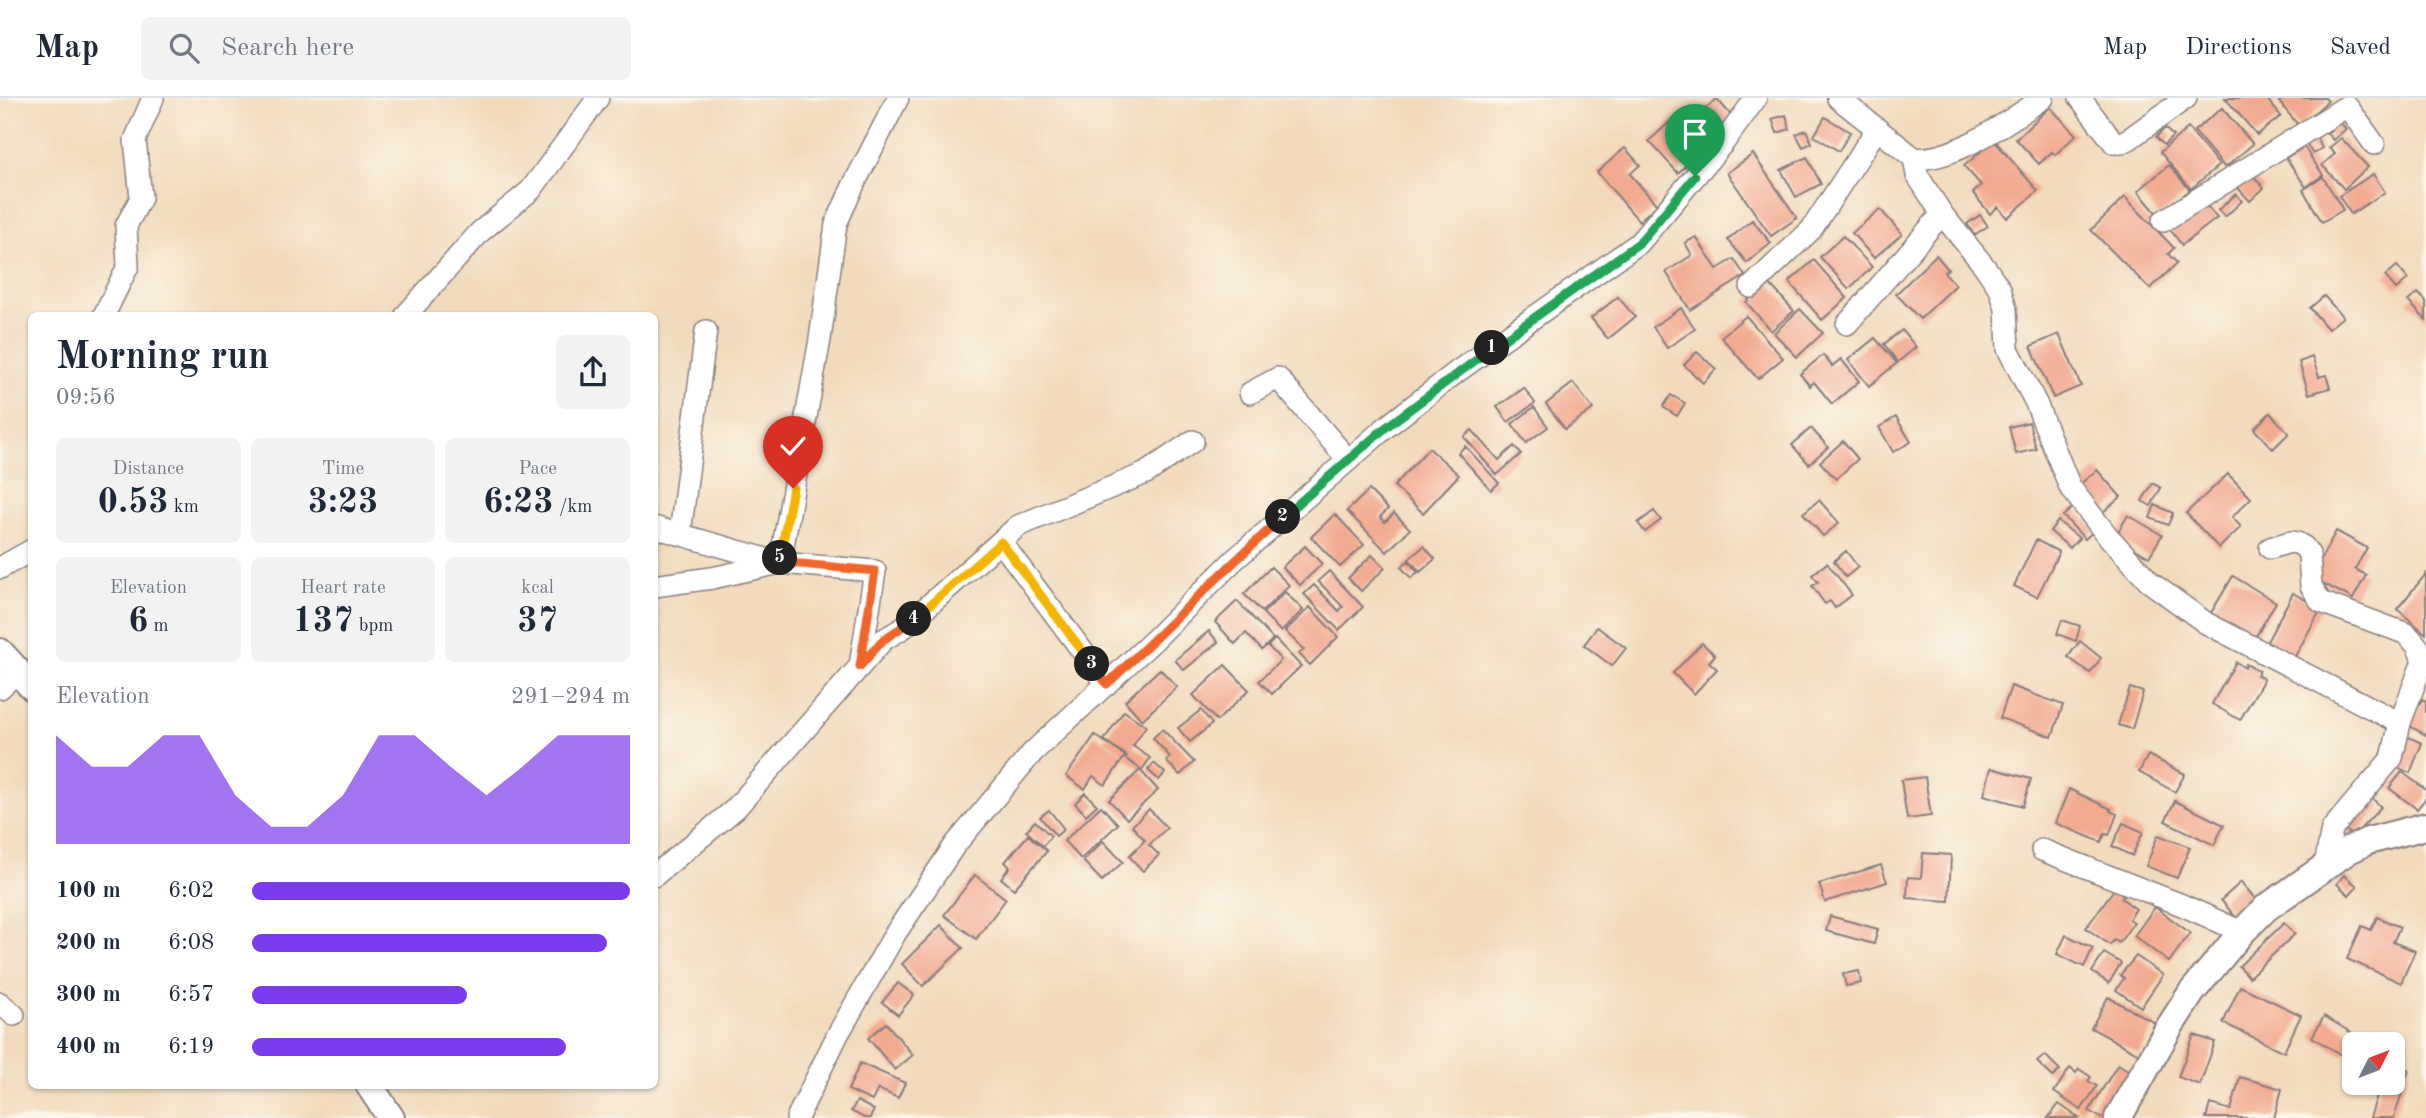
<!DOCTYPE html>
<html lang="en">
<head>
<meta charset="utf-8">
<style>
  :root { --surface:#fff; --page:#f2f2f3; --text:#1f2937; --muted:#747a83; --line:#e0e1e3; --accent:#7c3aed }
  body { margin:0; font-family:"Old Standard TT",serif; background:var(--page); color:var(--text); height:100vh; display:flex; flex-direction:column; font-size:26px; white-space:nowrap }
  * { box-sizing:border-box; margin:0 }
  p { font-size:23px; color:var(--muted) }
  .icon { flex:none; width:38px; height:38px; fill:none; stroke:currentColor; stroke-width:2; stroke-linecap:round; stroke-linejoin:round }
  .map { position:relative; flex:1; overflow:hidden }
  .details { position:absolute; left:28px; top:214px; width:630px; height:777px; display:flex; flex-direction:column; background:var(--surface); border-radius:10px; box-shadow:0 2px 5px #0004 }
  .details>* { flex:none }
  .needle { width:46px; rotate:48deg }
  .tools { position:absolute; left:2342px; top:934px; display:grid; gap:14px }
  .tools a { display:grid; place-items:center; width:63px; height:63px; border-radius:10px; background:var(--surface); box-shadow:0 2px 5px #0004; font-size:35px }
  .pin { position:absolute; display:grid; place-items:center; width:60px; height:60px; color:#fff; margin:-72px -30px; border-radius:50% 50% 50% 0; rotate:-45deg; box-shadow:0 0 7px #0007 }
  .pin .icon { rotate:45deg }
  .km { position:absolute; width:35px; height:35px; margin:-18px; border-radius:50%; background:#222; color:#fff; font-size:19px; line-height:35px; text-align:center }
  .round { display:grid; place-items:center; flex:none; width:74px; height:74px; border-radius:10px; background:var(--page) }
  .overview { display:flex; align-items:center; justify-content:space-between; height:119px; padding:0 28px }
  h1 { font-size:38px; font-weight:600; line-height:52px }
  .stats { display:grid; grid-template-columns:repeat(3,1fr); gap:10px; height:119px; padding:7px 28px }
  .stats div { display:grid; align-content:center; border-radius:10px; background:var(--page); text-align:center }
  .stats b { font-size:35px; font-weight:600 }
  .stats small { font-size:19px; font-weight:400 }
  .stats p { font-size:19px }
  .chart { height:196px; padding:14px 28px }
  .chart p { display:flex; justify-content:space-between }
  .chart svg { width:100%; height:126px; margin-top:7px; fill:var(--accent); opacity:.7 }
  ul { padding:0 28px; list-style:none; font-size:23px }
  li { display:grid; grid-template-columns:112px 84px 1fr; align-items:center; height:52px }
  li i { height:18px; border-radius:9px; background:var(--accent) }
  header { display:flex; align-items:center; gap:42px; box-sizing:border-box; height:98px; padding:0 35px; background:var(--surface); border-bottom:2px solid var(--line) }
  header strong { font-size:33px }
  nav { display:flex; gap:38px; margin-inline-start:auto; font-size:24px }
  .search { width:490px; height:63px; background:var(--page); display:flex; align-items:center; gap:18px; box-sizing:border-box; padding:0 24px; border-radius:10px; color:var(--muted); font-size:26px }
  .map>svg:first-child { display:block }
</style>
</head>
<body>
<header>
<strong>Map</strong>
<div class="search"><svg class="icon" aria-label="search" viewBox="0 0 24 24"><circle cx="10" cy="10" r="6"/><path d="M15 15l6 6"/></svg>Search here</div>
<nav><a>Map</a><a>Directions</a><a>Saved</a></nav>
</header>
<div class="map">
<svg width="2426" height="1020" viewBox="0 0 2426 1020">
  <rect width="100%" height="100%" fill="#fbf7ec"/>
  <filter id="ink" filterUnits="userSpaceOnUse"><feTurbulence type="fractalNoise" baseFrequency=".0143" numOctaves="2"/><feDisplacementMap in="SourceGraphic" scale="14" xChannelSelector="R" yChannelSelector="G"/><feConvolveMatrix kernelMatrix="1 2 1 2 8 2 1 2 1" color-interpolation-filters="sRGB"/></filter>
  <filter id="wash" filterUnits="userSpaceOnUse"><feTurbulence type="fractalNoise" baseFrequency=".00686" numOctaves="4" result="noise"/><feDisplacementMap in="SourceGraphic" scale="28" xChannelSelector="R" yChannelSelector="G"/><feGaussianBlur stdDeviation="1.57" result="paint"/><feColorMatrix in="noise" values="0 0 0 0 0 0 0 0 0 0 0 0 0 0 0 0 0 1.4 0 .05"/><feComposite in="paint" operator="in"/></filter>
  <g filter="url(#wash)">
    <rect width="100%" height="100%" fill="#f2dbbc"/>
    <g id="blocks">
      <g fill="#f2ab91">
        <polygon points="2225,0 2266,0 2281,18 2257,37"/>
        <polygon points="2284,0 2325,0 2328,3 2299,28 2279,4"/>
        <polygon points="1717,1 1737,24 1712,46 1691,22"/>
        <polygon points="2050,9 2076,37 2055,57 2052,54 2039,66 2016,41"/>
        <polygon points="2222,10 2253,46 2225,70 2194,33"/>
        <polygon points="1786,17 1790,31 1777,35 1772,21"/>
        <polygon points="1825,19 1850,34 1839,53 1814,38"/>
        <polygon points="1674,20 1703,51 1678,75 1649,43"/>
        <polygon points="2340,24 2346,31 2333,42 2327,35"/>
        <polygon points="2165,30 2173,38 2164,47 2156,39"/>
        <polygon points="2188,30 2219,67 2191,91 2160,54"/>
        <polygon points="1806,32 1812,45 1803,49 1796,36"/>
        <polygon points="2316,39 2322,50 2313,56 2306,46"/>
        <polygon points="2341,40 2368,69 2344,91 2322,67 2335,56 2329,50"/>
        <polygon points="1994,42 2038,93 2007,120 1998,109 1990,116 1973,95 1981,87 1964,68"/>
        <polygon points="2304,49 2323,77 2306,89 2286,60"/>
        <polygon points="1625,50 1640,67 1630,76 1657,107 1639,123 1597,74"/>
        <polygon points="1753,56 1797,120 1771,138 1727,75"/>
        <polygon points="1807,59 1821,86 1796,99 1781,72"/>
        <polygon points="2169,67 2190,92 2159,118 2138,93"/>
        <polygon points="2251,76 2264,90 2250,103 2237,89"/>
        <polygon points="2373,76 2385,94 2351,116 2339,98"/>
        <polygon points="2323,79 2343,112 2322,124 2303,92"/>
        <polygon points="2236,96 2242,103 2225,119 2218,112"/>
        <polygon points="2125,99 2174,150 2168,156 2177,165 2150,191 2091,132"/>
        <polygon points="2203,103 2217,120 2182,147 2168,129"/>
        <polygon points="1880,111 1902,136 1874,160 1852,135"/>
        <polygon points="1980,117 1988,128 1974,137 1967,126"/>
        <polygon points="1752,122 1771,145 1747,165 1728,142"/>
        <polygon points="1843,138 1872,169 1849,191 1820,159"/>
        <polygon points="1696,139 1717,171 1734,161 1745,178 1690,212 1666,174 1692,157 1685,145"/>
        <polygon points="1936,157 1948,171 1944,174 1956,187 1920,221 1896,196"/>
        <polygon points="1814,162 1847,200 1822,222 1789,184"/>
        <polygon points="2397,168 2408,181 2396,191 2385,178"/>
        <polygon points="1768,184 1794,213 1771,233 1746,204"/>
        <polygon points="2418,195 2426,203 2426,222 2408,203"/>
        <polygon points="2324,198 2343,219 2328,231 2310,210"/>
        <polygon points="1618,199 1635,219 1608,241 1591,220"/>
        <polygon points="1681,210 1695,231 1667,250 1653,229"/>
        <polygon points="1800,211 1823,235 1797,259 1774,235"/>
        <polygon points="1746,218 1783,260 1758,281 1721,239"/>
        <polygon points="1902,232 1916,249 1898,264 1884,246"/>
        <polygon points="2059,236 2081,288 2053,300 2031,248"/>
        <polygon points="1875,240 1897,265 1869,288 1848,262"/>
        <polygon points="1697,254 1716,271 1703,285 1684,267"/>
        <polygon points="1823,257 1832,268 1841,261 1859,283 1832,306 1814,284 1810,288 1800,276"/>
        <polygon points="2312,259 2319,279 2326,277 2330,290 2309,296 2299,264"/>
        <polygon points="1573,285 1593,311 1565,331 1546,306"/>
        <polygon points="1524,290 1535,305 1508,324 1497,309"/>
        <polygon points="1671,297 1685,305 1677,318 1663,309"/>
        <polygon points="1534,309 1548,329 1526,345 1512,326"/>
        <polygon points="2270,315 2289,335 2273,351 2254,331"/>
        <polygon points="1896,319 1911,344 1893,354 1879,329"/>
        <polygon points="2029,324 2036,351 2016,356 2009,329"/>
        <polygon points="1811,330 1828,349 1809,366 1792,347"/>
        <polygon points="1472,332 1499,362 1514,348 1521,356 1497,377 1464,339"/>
        <polygon points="1843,343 1858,361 1836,381 1820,364"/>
        <polygon points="1465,348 1499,385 1491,392 1458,355"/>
        <polygon points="1429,350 1459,377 1423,415 1394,388"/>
        <polygon points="2097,372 2121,399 2103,414 2079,387"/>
        <polygon points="2228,376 2251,400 2232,419 2241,429 2219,450 2186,415"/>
        <polygon points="2153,385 2161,390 2151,408 2142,403"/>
        <polygon points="1369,392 1388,411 1380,419 1385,424 1394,415 1410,431 1387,454 1347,413"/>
        <polygon points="1819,402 1839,425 1823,438 1803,415"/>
        <polygon points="2155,407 2173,415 2168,427 2150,420"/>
        <polygon points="2073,409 2095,432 2085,441 2063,418"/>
        <polygon points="1654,413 1661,422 1645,434 1638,425"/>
        <polygon points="1335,416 1364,447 1340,469 1311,439"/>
        <polygon points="2128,417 2162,437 2149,459 2115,439"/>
        <polygon points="2058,423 2079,440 2070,450 2050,433"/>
        <polygon points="2336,433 2367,450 2355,471 2366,477 2353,501 2311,479"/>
        <polygon points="2036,442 2059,454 2037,499 2014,488"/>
        <polygon points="1305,448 1322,466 1300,487 1282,469"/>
        <polygon points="1424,448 1435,461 1420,474 1409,461"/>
        <polygon points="1846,453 1858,469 1846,479 1834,463"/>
        <polygon points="1372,457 1385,470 1361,493 1348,480"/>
        <polygon points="1408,463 1418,474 1411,480 1401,469"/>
        <polygon points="1827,465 1852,497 1835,510 1830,503 1825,506 1812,488 1818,484 1812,477"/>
        <polygon points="1271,469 1289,487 1262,514 1244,496"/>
        <polygon points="1329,473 1363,509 1339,532 1304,496 1314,487 1339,513 1343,509 1318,483"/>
        <polygon points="2426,476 2426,536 2397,511"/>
        <polygon points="2233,478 2276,504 2255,540 2233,526 2229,533 2208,520"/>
        <polygon points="1285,494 1303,512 1281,534 1263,515"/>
        <polygon points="2293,495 2321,511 2292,564 2264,549"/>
        <polygon points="1237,503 1273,541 1262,552 1246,535 1235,546 1215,524"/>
        <polygon points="1310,509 1338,539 1310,567 1299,556 1304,552 1285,533"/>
        <polygon points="2062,522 2080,528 2076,543 2057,536"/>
        <polygon points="1597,529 1626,550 1612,568 1584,547"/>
        <polygon points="1209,533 1218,544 1184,572 1175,562"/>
        <polygon points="1275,541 1301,568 1272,596 1259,583 1281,562 1268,548"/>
        <polygon points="2080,543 2101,560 2090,575 2068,559"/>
        <polygon points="1702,545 1715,557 1709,564 1717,571 1694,596 1673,575"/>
        <polygon points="2236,564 2245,570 2246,566 2259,573 2257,577 2264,581 2240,622 2212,606"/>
        <polygon points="1225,567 1249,592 1217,623 1193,597"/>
        <polygon points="1160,571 1177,589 1142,622 1125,603"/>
        <polygon points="2011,588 2063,607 2052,639 2000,620"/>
        <polygon points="2130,590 2143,594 2132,631 2118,627"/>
        <polygon points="2422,601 2426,603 2426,637 2408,627"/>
        <polygon points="1201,612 1212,626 1190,644 1178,630"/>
        <polygon points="1124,613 1146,628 1133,648 1150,660 1142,672 1125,660 1127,658 1104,642"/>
        <polygon points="1162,631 1194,664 1180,677 1166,663 1170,659 1153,640"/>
        <polygon points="1095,637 1125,658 1105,687 1093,678 1085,691 1066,678"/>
        <polygon points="2406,638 2422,645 2410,675 2394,668"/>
        <polygon points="2148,657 2185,676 2175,694 2139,674"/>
        <polygon points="1154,665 1165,675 1159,682 1148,672"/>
        <polygon points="1991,670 2031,681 2023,708 1984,697"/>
        <polygon points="1140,672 1158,692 1127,721 1109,702"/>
        <polygon points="2402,674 2426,692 2426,700 2417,711 2389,690"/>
        <polygon points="1925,679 1931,718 1907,721 1901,682"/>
        <polygon points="2069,691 2111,711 2110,713 2117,716 2109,737 2105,736 2101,744 2055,725"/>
        <polygon points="1085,695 1097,707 1086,717 1075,705"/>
        <polygon points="2370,698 2381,709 2353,739 2341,727"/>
        <polygon points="2175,703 2224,727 2214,747 2165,723"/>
        <polygon points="1101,708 1118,726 1081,761 1064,743"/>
        <polygon points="1149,711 1167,730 1149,747 1159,757 1143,773 1129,758 1145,742 1132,728"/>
        <polygon points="1049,712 1064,731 1056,738 1040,719"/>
        <polygon points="1035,723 1051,738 1043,748 1026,733"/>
        <polygon points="2123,725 2143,734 2132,758 2112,748"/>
        <polygon points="1028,737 1047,753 1014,791 1001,780 1010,769 1005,764"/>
        <polygon points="2158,737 2190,749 2177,780 2146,768"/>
        <polygon points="1103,743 1123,764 1102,783 1083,763"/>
        <polygon points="1923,755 1951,757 1949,803 1907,800 1908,779 1921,780"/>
        <polygon points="1881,767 1887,784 1825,804 1819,786"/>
        <polygon points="975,777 1006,801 976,841 944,817"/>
        <polygon points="2344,777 2357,788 2349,797 2337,786"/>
        <polygon points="2241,784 2258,804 2238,822 2221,802"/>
        <polygon points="2115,790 2124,797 2121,800 2136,811 2129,821 2134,824 2119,845 2114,842 2110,847 2086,830"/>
        <polygon points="2155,809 2190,835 2169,864 2134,838"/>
        <polygon points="1830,818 1878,831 1874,846 1826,833"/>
        <polygon points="2377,819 2400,829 2393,844 2415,853 2401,885 2347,861 2362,828 2371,832"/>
        <polygon points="2284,825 2295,836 2249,879 2239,868"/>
        <polygon points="941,827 963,850 923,888 902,866"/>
        <polygon points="2066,837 2093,850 2084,869 2057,856"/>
        <polygon points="2104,855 2121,865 2109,885 2092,874"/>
        <polygon points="2136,858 2163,877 2141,909 2116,892 2124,880 2120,877"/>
        <polygon points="1859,873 1861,885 1846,888 1843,876"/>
        <polygon points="898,885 914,897 898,917 882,904"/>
        <polygon points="2240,888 2301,917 2284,954 2223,925"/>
        <polygon points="2108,899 2155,925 2139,956 2091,930"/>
        <polygon points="2324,918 2355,937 2343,958 2312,939"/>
        <polygon points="886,925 913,957 895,972 868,940"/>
        <polygon points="2194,937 2215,944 2200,987 2178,979"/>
        <polygon points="2045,957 2060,972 2053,979 2037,964"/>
        <polygon points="860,965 905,985 898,1000 878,991 872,1003 848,992"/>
        <polygon points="2118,966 2134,976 2107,1020 2101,1020 2089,1013"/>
        <polygon points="2392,966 2409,972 2394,1020 2370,1020 2381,985 2392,985"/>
        <polygon points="2070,970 2076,975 2079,971 2091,979 2088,983 2097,988 2081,1012 2054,994"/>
        <polygon points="2240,979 2282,991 2274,1020 2206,1020 2210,1006 2231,1012"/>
        <polygon points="857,1003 874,1012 870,1020 864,1020 851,1013"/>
        <polygon points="2059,1006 2079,1020 2048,1020"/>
      </g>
    </g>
  </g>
  <g filter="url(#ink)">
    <use href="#blocks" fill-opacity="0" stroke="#8a7e7c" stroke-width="2"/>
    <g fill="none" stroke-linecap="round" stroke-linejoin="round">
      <defs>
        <g id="minor">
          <path d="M1838,0L1914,60C1952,65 2012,21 2043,0"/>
          <polyline points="2080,0 2114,45 2121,45 2129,41 2186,0"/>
          <polyline points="1914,60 1917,77 1942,116 1985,169 2000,191 2006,211 2008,251 2036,305 2070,389 2106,436 2151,485 2206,525 2400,625"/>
          <polyline points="2163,123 2347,8 2374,46"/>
          <polyline points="1751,189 1811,132 1877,31"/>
          <polyline points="104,217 128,168 126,128 141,100 135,42 153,0"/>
          <polyline points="406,217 480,134 531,92 598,0"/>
          <polyline points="1847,226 1942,116"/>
          <polyline points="1250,295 1278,280 1348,362"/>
          <polyline points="654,429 780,465 820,241 836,126 854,86 898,0"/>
          <polyline points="680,436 706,233"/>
          <polyline points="1001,444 1107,586"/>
          <polyline points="2270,450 2290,444 2297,445 2304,449 2309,456 2311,488 2321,504 2407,536 2418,549 2423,563 2400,625 2392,660 2332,731 2325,767"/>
          <polyline points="0,470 32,452"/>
          <polyline points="654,488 712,480 780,465 875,473 860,568"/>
          <polyline points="0,590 17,574"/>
          <polyline points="2042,752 2182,807 2242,834"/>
          <polyline points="654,778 735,711 883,542 903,530 1018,428 1146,375 1193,343"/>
          <polyline points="0,905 14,917"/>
          <polyline points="797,1020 838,936 895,836 955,747 1033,654 1154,542 1233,463 1385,330 1458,273 1639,145 1724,44 1756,0"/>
        </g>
        <g id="tertiary">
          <polyline points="0,554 32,589"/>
          <polyline points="369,987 391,1020"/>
          <polyline points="2118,1020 2170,928 2192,894 2242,834 2266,810 2349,752 2368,743 2426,728"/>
        </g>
      </defs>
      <use href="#minor" stroke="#8a7e7c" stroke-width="24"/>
      <use href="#tertiary" stroke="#8a7e7c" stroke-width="30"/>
      <use href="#minor" stroke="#fff" stroke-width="21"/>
      <use href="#tertiary" stroke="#fff" stroke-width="26"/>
    </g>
  </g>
  <g fill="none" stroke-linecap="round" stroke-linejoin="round" filter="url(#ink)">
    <defs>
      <polyline id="split-1" points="1492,250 1639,145 1695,78"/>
      <polyline id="split-2" points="1283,419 1385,330 1492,250"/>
      <path id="split-3" d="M1092,566L1107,586C1166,531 1222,473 1283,419"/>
      <polyline id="split-4" points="914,521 1001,444 1092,566"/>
      <polyline id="split-5" points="780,460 779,464 875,473 860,568 883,542 914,521"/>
      <polyline id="split-6" points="780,460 793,390"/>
    </defs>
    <use href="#split-1" stroke="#fff" stroke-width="14"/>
    <use href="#split-2" stroke="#fff" stroke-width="14"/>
    <use href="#split-3" stroke="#fff" stroke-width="14"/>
    <use href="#split-4" stroke="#fff" stroke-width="14"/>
    <use href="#split-5" stroke="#fff" stroke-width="14"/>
    <use href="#split-6" stroke="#fff" stroke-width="14"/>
    <use href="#split-1" stroke="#22a559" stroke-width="9"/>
    <use href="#split-2" stroke="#22a559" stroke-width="9"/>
    <use href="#split-3" stroke="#f0652b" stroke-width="9"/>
    <use href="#split-4" stroke="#f5b400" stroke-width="9"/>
    <use href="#split-5" stroke="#f0652b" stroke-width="9"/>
    <use href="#split-6" stroke="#f5b400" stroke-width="9"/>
  </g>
</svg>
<div class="tools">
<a><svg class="needle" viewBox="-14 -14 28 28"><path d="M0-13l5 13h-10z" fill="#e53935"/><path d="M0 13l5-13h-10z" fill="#747a83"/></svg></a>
</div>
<div class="pin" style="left:1695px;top:78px;background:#1e9e55"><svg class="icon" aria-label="arrive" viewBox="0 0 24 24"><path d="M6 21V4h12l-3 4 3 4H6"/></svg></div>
<div class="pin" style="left:793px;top:390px;background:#d93025"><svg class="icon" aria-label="check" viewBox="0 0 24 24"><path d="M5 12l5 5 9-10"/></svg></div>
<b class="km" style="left:1492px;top:250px">1</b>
<b class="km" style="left:1283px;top:419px">2</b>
<b class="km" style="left:1092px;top:566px">3</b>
<b class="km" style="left:914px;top:521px">4</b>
<b class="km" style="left:780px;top:460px">5</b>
<section class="details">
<div class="overview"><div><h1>Morning run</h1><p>09:56</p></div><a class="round"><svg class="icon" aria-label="share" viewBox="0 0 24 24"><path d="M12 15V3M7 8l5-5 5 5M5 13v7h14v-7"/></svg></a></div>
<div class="stats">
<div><p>Distance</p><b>0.53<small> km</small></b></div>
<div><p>Time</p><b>3:23</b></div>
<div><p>Pace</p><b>6:23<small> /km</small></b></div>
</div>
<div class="stats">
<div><p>Elevation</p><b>6<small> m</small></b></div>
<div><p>Heart rate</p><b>137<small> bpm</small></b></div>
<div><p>kcal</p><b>37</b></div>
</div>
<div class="chart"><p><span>Elevation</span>291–294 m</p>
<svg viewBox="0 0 160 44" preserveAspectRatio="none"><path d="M0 44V6L10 17L20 17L30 6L40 6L50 27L60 38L70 38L80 27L90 6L100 6L110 17L120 27L130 17L140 6L150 6L160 6V44z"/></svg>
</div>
<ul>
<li><b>100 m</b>6:02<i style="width:100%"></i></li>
<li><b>200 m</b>6:08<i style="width:94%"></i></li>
<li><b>300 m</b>6:57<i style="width:57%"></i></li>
<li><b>400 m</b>6:19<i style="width:83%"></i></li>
</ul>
</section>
</div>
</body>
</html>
